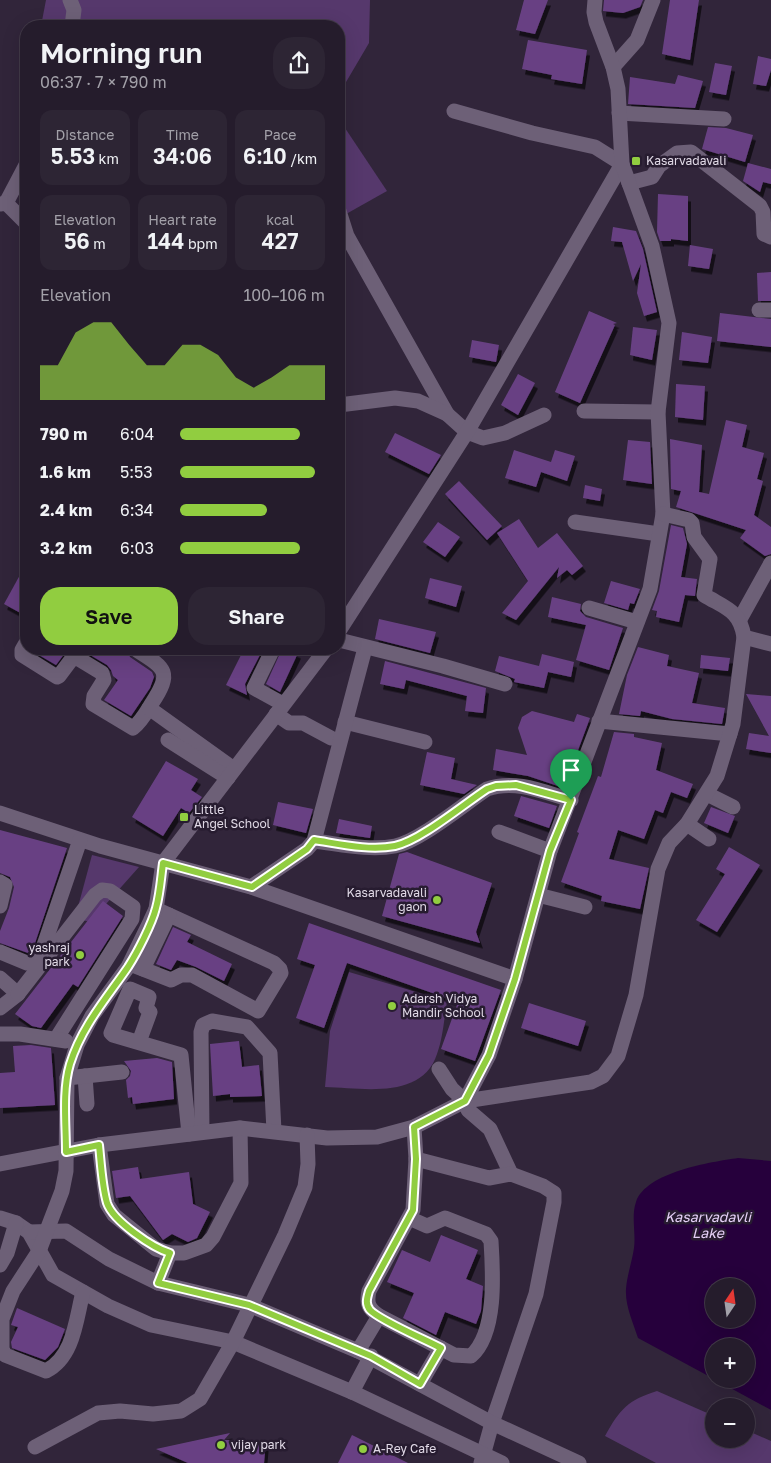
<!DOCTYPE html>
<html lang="en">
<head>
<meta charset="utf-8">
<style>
  :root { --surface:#251c2c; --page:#2d2534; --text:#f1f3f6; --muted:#a3a1a9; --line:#423a48; --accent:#91cd40 }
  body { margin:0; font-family:"Golos Text",sans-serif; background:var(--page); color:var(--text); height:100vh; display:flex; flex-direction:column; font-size:19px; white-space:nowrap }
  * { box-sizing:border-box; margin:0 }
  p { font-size:16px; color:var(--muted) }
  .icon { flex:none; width:28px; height:28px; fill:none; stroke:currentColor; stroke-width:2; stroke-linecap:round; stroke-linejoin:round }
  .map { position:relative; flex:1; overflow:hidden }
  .sheet { position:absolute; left:20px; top:20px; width:325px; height:635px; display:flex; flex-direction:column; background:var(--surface); border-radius:20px; box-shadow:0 5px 20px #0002,0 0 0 1px var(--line) }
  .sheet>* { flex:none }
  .needle { width:32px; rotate:13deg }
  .fabs { position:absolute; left:705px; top:1278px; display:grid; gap:10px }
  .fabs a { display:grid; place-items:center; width:50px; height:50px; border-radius:50%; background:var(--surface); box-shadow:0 5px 20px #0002,0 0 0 1px var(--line); font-size:25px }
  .pin { position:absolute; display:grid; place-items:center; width:42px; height:42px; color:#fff; margin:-51px -21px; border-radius:50% 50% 50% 0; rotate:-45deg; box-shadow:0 0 5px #0007 }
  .pin .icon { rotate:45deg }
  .round { display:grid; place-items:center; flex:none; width:52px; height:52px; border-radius:20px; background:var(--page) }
  .summary { display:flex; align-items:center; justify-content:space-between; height:85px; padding:0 20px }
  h1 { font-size:28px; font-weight:600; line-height:38px }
  .figures { display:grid; grid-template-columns:repeat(3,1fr); gap:8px; height:85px; padding:5px 20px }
  .figures div { display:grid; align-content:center; border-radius:12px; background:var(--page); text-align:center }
  .figures b { font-size:21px; font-weight:600 }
  .figures small { font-size:14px; font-weight:400 }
  .figures p { font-size:14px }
  .chart { height:140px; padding:10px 20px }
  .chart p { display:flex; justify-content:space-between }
  .chart svg { width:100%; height:90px; margin-top:5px; fill:var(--accent); opacity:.7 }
  .button { display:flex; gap:10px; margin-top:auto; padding:10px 20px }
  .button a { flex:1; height:58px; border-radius:20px; background:var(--accent); color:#111; font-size:20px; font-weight:600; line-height:58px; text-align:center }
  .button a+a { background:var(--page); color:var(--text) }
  ul { padding:0 20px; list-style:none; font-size:16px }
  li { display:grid; grid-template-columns:80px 60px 1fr; align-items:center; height:38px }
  li i { height:12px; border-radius:6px; background:var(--accent) }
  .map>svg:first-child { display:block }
</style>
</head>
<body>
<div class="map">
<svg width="771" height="1463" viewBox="0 0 771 1463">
  <defs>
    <filter id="shadow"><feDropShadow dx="3" dy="5.5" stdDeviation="0" flood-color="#0009"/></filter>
  </defs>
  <rect width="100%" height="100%" fill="#31253a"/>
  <g fill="#56386c">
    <polygon points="46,0 370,0 369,43 339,94 339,26 41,26"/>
    <polygon points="339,119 387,191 339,218"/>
    <polygon points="92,855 139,867 90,922 75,918"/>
    <path d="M349,972L447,1001C444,1019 443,1038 437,1054C422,1100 363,1088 325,1087L330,1031Z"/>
    <path d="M657,1391L714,1416V1439H746V1430L771,1441V1463H656L605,1436C620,1409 628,1400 657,1391Z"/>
  </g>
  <path fill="#26003c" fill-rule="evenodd" d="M738,1158L771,1161V1410L714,1379H746V1346H714V1379L638,1338C633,1322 625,1306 626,1289C627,1275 632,1262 634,1248C636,1233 631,1216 636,1202C646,1172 711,1162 738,1158ZM714,1286H746V1319H714Z"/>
  <g fill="#684183" filter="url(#shadow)">
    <polygon points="524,0 548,0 535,34 516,30"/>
    <polygon points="604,0 643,0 640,7 623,13 603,11"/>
    <polygon points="670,0 699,0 690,60 662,54"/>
    <polygon points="528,40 587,50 582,84 551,79 552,75 522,69"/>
    <polygon points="758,56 771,59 771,70 766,86 753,84"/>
    <polygon points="715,63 732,66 726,95 709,92"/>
    <polygon points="678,75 703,81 695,108 628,104 630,77 675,84"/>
    <polygon points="708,127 726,128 753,135 745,162 702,149"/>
    <polygon points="748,163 771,169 771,184 763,182 760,192 743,181"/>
    <polygon points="658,194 688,196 688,241 671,239 671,241 660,241 657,232"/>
    <polygon points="613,227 636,231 643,249 657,312 644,316 637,293 641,264 633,281 622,242 611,241"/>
    <polygon points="690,245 713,249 709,269 688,266"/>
    <polygon points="771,272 771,301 758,301 757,273"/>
    <polygon points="589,311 617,323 613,324 615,325 580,403 555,392"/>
    <polygon points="720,313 771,319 771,347 717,341"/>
    <polygon points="633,327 657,330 652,360 630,355"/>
    <polygon points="682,332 712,337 708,363 679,360"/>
    <polygon points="472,340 499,345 496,362 469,357"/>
    <polygon points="518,374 535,383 518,415 501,405"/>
    <polygon points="676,384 705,386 703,420 675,417"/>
    <polygon points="726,420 747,425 742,447 764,453 757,479 763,481 754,515 771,527 771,554 765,556 740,538 746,530 676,507 681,491 671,489 670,439 702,445 699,492 709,494"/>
    <polygon points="395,433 441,455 429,474 385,452"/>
    <polygon points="628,440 650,442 652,484 623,480"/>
    <polygon points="514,450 551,462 555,450 575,456 567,481 541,472 536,487 505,478"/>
    <polygon points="459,481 502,526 487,540 445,494"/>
    <polygon points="585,485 602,489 600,501 583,498"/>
    <polygon points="519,519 538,548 557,533 583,566 572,575 567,570 557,578 559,567 516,620 502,613 528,581 497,533"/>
    <polygon points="438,522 460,537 445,557 423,542"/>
    <polygon points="671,525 683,528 687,544 681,577 697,579 695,596 685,595 679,622 656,617 657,611 652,610 659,591"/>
    <polygon points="26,564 26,616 4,604"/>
    <polygon points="430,578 462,586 456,607 425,598"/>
    <polygon points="611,581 640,589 634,604 630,603 628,610 604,603"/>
    <polygon points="552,597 581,604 580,611 586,617 623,628 609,670 576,660 586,625 548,617"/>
    <polygon points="379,619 436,632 430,653 375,639"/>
    <polygon points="638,647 669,655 667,666 699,673 692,703 725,708 722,724 672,719 641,711 640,716 619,714 627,675"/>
    <polygon points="34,649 68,649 56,665 32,651"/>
    <polygon points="80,649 126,649 130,657 152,672 154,677 150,688 131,716 104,700 118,680 113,676 111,670 107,665"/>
    <polygon points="244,649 263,649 245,684 247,695 226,685"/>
    <polygon points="282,649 289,649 298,653 280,692 266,684"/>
    <polygon points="542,654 574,662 571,677 548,672 544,688 514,682 515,679 495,671 499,656 539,666"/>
    <polygon points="701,655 730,658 728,671 700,668"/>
    <polygon points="385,661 486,688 483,713 465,711 467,696 406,680 404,689 380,684"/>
    <polygon points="746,694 771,696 771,753 746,749 749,733 769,736"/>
    <polygon points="532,711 574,722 577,714 590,718 564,788 528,776 493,770 496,749 527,755 518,728 522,717"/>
    <polygon points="614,732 634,734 634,737 662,743 656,770 693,784 687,798 671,792 663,813 655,810 644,839 618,830 609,859 649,868 640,909 601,901 602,896 561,882 579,833 577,832 598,776 601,777"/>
    <polygon points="427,752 455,758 451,779 477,785 464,794 420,785"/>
    <polygon points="166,761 198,779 191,790 202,797 189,813 181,808 163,836 132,817"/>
    <polygon points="521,796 557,806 549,828 514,816"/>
    <polygon points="278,802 313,809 306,833 273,825"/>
    <polygon points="711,807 735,816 728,833 704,823"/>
    <polygon points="339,819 372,826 370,838 336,833"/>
    <polygon points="0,830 67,848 33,949 28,953 0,943 0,931 9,908 14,887 10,877 0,873"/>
    <polygon points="729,847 760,865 717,932 696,920 725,874 716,869"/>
    <polygon points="407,852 492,883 476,932 480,943 382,916 399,854"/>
    <polygon points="103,901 123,916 78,987 73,984 41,1028 32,1026 15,1014"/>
    <polygon points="309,923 501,990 475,1061 441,1049 458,1002 347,963 324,1028 296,1018 315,965 297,959"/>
    <polygon points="173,927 191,935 187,942 232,964 224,981 196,967 177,960 171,970 156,964"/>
    <polygon points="529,1003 586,1021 578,1046 521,1028"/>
    <polygon points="239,1041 242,1067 259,1065 262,1096 230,1097 230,1094 213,1096 210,1044"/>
    <polygon points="31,1045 51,1048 55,1105 0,1108 0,1073 15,1072 13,1046"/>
    <polygon points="157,1058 172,1062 174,1099 133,1104 132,1097 128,1098 126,1080 130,1076 131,1071 124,1061"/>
    <polygon points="138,1167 140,1179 189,1172 193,1204 210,1212 197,1238 188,1242 172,1234 163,1240 130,1196 116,1198 112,1171"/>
    <polygon points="441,1235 478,1250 466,1279 483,1286 481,1311 476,1324 445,1312 436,1335 403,1318 414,1293 387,1282 402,1250 430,1262"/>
    <polygon points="17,1308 65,1329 58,1347 45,1360 12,1348 11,1342 18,1327 11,1325"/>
    <polygon points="230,1433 224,1440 266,1441 264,1463 188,1463 156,1449"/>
    <polygon points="352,1435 408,1463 338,1463"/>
  </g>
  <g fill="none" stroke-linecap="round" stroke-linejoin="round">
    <g stroke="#6d6077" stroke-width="15">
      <polyline points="70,0 74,10 72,26"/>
      <polyline points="613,67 637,40 653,0"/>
      <polyline points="619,113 724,119"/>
      <polyline points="629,183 652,177 659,166 677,153 691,152 760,206 763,212 764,234 771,237"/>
      <polyline points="6,203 26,165"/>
      <polyline points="0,204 6,203 26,223"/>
      <polyline points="339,211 347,236 447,414"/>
      <polyline points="759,310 771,310"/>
      <polyline points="339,405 395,398 418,401 447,414 467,432 483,438 505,433 544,415"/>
      <polyline points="584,411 658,412"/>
      <polyline points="575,522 659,534"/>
      <polyline points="589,608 637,622"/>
      <polyline points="740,619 771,563"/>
      <polyline points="339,631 467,432 622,164 595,147 532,133 454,111"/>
      <polyline points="744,637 771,644"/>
      <polyline points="339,640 443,666 505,684"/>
      <path d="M26,643L22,650V655L57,677L59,676L74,656L102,673L104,680L94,696L93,704L133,728C141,722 147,711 152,703C173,671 165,668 135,649"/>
      <polyline points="273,649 254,688 283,704"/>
      <polyline points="149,708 234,769"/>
      <polyline points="276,714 289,723 303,723 331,738"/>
      <polyline points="599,721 730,734"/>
      <polyline points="345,722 425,742"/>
      <polyline points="168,740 228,778"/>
      <polyline points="707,794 733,807"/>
      <polyline points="0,813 100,846 251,887 515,979"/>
      <polyline points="687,824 709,839"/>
      <polyline points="499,832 550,851"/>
      <path d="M314,841C340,844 369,851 395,846C420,841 464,804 487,789C515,779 544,792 571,800"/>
      <polyline points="0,882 5,885 0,906"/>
      <polyline points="251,887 307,849 314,841 365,648"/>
      <polyline points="538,895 585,907"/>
      <polyline points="0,952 27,963 32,963 41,954 80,840"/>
      <polyline points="130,964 171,980 181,975 192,975 258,1011 281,973 280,969 274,963 156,909"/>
      <polyline points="143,969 169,915"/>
      <polyline points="0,978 18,994 0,1008"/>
      <polyline points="18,994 95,895 102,890 110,891 133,907 132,919 56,1039"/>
      <polyline points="0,1034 20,1034 66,1041"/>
      <polyline points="139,1042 150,1012 146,1008 149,997 130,989 111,1033 113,1035 181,1055 189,1134"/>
      <polyline points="439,1069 452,1089 465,1101 468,1110 490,1129 511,1174"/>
      <polyline points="85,1076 87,1104"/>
      <polyline points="67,1078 122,1072"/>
      <polyline points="465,1101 489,1055 515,979 550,851 650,589 663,514 658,412 669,323 652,246 622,164 618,89 613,67 596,22 594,12 595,0"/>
      <polyline points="202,1132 201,1032 203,1025 212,1021 247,1027 270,1053 274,1131"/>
      <polyline points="99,1145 107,1204 114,1215 156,1249 170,1253 184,1253 206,1245 213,1237 241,1183 240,1128"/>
      <polyline points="416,1159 489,1178 511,1174 543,1186 554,1193 554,1202 536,1294 492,1423 481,1463"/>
      <path d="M0,1164L99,1145L240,1128L327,1138L377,1137L414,1127L465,1101L591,1082L603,1076L618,1056L636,995L658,869L669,843L687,824L717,776L733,724L744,637C740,610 725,608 704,595L710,559L694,537L692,523L689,520L663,514"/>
      <polyline points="0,1218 16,1223 29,1232 53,1275 108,1306 151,1325 233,1342 352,1392 502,1463"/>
      <path d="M409,1218L427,1226L445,1218L486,1234L491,1241C493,1273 497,1333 471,1356L454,1355L379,1316C369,1309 366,1304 369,1291L413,1210L416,1159L414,1127"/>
      <polyline points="29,1232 66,1231 109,1259 158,1283 249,1305 358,1351 492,1423 579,1463"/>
      <polyline points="0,1265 7,1253 16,1223"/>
      <polyline points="158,1283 170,1253"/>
      <path d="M83,1292C76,1319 74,1357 46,1371L5,1355L2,1349V1319L13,1291L39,1251L62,1191L66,1171L67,1078L77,1045L92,1016L128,967L150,922L156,909L163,863L326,649"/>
      <polyline points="358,1351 379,1316"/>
      <polyline points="420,1384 441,1348"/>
      <polyline points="352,1392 371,1356"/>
      <polyline points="35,1447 98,1413 120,1411 153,1414 181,1411 200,1399 233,1342 285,1235 305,1187 308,1164 307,1135"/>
    </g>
  </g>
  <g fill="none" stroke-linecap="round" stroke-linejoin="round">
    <defs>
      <path id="route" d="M516,785L571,800L550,851L515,979L489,1055L465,1101L414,1127L416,1159L413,1210L369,1291C367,1298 365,1304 370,1310C379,1320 426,1340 441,1348L420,1384L371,1356L249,1305L158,1283L170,1253C153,1248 113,1221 107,1203C102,1186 101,1164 99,1145L66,1152C66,1124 62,1091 70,1064C82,1026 106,999 128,967C137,953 152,924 156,908C160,894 161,878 163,863L252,887L307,849L314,840C340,844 369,851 395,846C420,841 464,804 487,789L496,786Z"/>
    </defs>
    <use href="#route" stroke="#fff" stroke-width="10"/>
    <use href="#route" stroke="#91cd40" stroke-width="6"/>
  </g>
  <g fill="#91cd40" stroke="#271c30" stroke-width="2">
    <rect x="631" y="156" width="10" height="10" rx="2.5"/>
    <rect x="179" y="812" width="10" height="10" rx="2.5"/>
    <circle cx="437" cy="900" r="5"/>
    <circle cx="80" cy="955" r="5"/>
    <circle cx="392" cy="1006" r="5"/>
    <circle cx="221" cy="1445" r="5"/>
    <circle cx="363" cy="1449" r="5"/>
  </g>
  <g text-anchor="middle" stroke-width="5" stroke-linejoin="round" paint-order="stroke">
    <g font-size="12" fill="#e0d9e6" stroke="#271c30" text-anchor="start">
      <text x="646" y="165">Kasarvadavali</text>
      <text x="194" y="814">Little<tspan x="194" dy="14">Angel School</tspan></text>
      <text x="427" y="897" text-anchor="end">Kasarvadavali<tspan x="427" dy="14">gaon</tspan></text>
      <text x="70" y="952" text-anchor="end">yashraj<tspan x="70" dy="14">park</tspan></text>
      <text x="402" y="1003">Adarsh Vidya<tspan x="402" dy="14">Mandir School</tspan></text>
      <text x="231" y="1449">vijay park</text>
      <text x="373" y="1453">A-Rey Cafe</text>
    </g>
    <g font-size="14" font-style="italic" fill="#e5d0f7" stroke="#271c30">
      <text x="708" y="1222">Kasarvadavli<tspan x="708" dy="16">Lake</tspan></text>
    </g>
  </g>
</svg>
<div class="fabs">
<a><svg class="needle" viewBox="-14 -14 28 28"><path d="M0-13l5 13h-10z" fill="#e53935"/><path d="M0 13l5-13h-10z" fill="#a3a1a9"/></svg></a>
<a>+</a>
<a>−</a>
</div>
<div class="pin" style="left:571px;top:800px;background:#1e9e55"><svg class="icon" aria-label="arrive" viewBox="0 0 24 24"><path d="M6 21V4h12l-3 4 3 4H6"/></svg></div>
<section class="sheet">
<div class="summary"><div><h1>Morning run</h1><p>06:37 · 7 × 790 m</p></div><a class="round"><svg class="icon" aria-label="share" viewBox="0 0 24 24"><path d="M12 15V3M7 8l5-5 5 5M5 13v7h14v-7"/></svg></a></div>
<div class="figures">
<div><p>Distance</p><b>5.53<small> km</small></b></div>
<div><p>Time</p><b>34:06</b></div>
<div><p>Pace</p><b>6:10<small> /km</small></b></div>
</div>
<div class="figures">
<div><p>Elevation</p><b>56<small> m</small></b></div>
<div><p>Heart rate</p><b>144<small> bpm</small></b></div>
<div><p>kcal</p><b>427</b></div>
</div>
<div class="chart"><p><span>Elevation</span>100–106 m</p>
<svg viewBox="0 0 160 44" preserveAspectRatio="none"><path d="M0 44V27L10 27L20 11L30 6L40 6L50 17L60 27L70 27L80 17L90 17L100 22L110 33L120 38L130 33L140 27L150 27L160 27V44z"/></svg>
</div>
<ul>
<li><b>790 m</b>6:04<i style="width:83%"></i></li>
<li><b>1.6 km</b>5:53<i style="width:93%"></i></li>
<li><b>2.4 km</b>6:34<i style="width:60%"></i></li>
<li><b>3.2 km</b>6:03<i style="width:83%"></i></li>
</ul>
<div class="button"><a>Save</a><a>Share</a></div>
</section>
</div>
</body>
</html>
